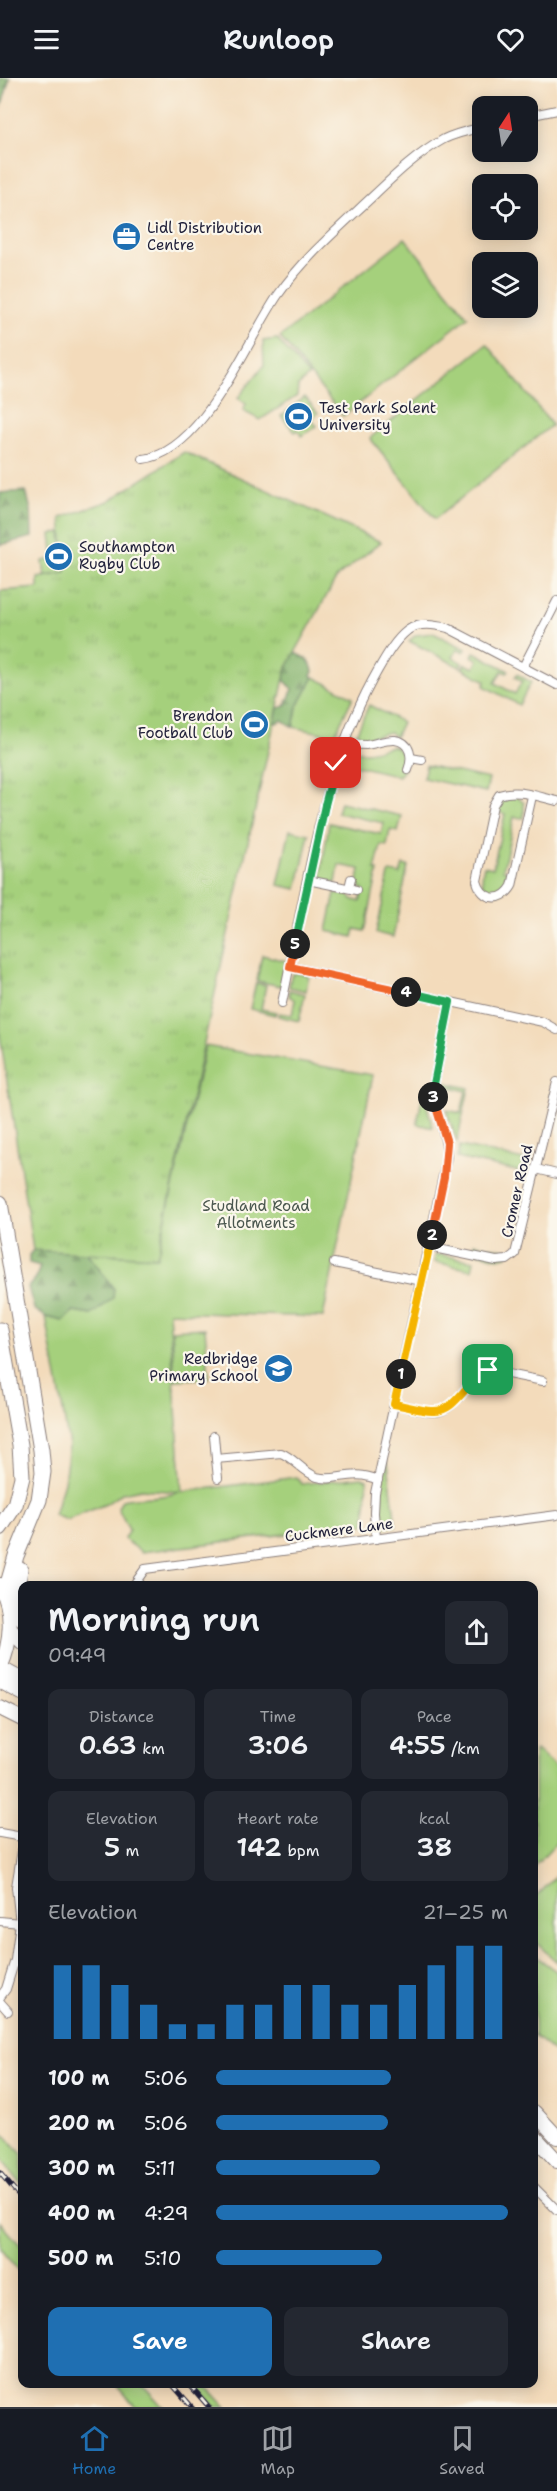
<!DOCTYPE html>
<html lang="en">
<head>
<meta charset="utf-8">
<style>
  :root { --surface:#171b24; --page:#242831; --text:#f1f3f6; --muted:#9ea1a6; --line:#363941; --accent:#1f6fb2 }
  body { margin:0; font-family:"Shantell Sans",sans-serif; background:var(--page); color:var(--text); height:100vh; display:flex; flex-direction:column; font-size:22px; white-space:nowrap }
  * { box-sizing:border-box; margin:0 }
  p { font-size:20px; color:var(--muted) }
  .icon { flex:none; width:33px; height:33px; fill:none; stroke:currentColor; stroke-width:2; stroke-linecap:round; stroke-linejoin:round }
  .map { position:relative; flex:1; overflow:hidden }
  .drawer { position:absolute; left:18px; top:1503px; width:520px; height:807px; display:flex; flex-direction:column; background:var(--surface); border-radius:12px; box-shadow:0 3px 15px #0003 }
  .drawer>* { flex:none }
  .needle { width:39px; rotate:12deg }
  .controls { position:absolute; left:472px; top:18px; display:grid; gap:12px }
  .controls a { display:grid; place-items:center; width:66px; height:66px; border-radius:12px; background:var(--surface); box-shadow:0 3px 15px #0003; font-size:30px }
  .pin { position:absolute; display:grid; place-items:center; width:51px; height:51px; color:#fff; margin:-26px; border-radius:12px; box-shadow:0 3px 9px #0006 }
  .km { position:absolute; width:30px; height:30px; margin:-15px; border-radius:50%; background:#222; color:#fff; font-size:16px; line-height:30px; text-align:center }
  .round { display:grid; place-items:center; flex:none; width:63px; height:63px; border-radius:12px; background:var(--page) }
  .head { display:flex; align-items:center; justify-content:space-between; height:102px; padding:0 30px }
  h1 { font-size:33px; font-weight:600; line-height:45px }
  .stats { display:grid; grid-template-columns:repeat(3,1fr); gap:9px; height:102px; padding:6px 30px }
  .stats div { display:grid; align-content:center; border-radius:12px; background:var(--page); text-align:center }
  .stats b { font-size:26px; font-weight:600 }
  .stats small { font-size:16px; font-weight:400 }
  .stats p { font-size:16px }
  .chart { height:168px; padding:12px 30px }
  .chart p { display:flex; justify-content:space-between }
  .chart svg { width:100%; height:108px; margin-top:6px; stroke:var(--accent); stroke-width:6 }
  .action { display:flex; gap:12px; margin-top:auto; padding:12px 30px }
  .action a { flex:1; height:69px; border-radius:12px; background:var(--accent); color:#fff; font-size:24px; font-weight:600; line-height:69px; text-align:center }
  .action a+a { background:var(--page); color:var(--text) }
  ul { padding:0 30px; list-style:none; font-size:20px }
  li { display:grid; grid-template-columns:96px 72px 1fr; align-items:center; height:45px }
  li i { height:15px; border-radius:8px; background:var(--accent) }
  header { display:flex; justify-content:space-between; align-items:center; height:78px; padding:0 30px; background:var(--surface); font-size:27px; font-weight:600 }
  .dock { display:flex; justify-content:space-around; align-items:center; height:84px; border-top:2px solid var(--line); background:var(--surface); font-size:16px; color:var(--muted) }
  .dock a { display:grid; justify-items:center; gap:3px }
  .dock .current { color:var(--accent) }
  .map>svg:first-child { display:block }
</style>
</head>
<body>
<header><svg class="icon" aria-label="menu" viewBox="0 0 24 24"><path d="M4 6h16M4 12h16M4 18h16"/></svg>Runloop<svg class="icon" aria-label="heart" viewBox="0 0 24 24"><path d="M12 20l-8-8c-3-5 5-10 8-4 3-6 11-1 8 4z"/></svg></header>
<div class="map">
<svg width="557" height="2329" viewBox="0 0 557 2329">
  <defs>
    <pattern id="forest-firs" width="22" height="20" patternUnits="userSpaceOnUse" patternTransform="scale(1.5)"><rect width="22" height="20" fill="#84b26c"/><path d="M5 1l3.5 6h-7zM16 11l3.5 6h-7z" fill="#6c905a"/></pattern>
    <pattern id="park-tufts" width="24" height="20" patternUnits="userSpaceOnUse" patternTransform="scale(1.5)"><rect width="24" height="20" fill="#a5d07c"/><path d="M3 7l-1-3M5 7V3M7 7l1-3M15 17l-1-3M17 17v-4M19 17l1-3" fill="none" stroke="#8eb26c"/></pattern>
  </defs>
  <rect width="100%" height="100%" fill="#fbf7ec"/>
  <filter id="ink" filterUnits="userSpaceOnUse"><feTurbulence type="fractalNoise" baseFrequency=".0167" numOctaves="2"/><feDisplacementMap in="SourceGraphic" scale="12" xChannelSelector="R" yChannelSelector="G"/><feConvolveMatrix kernelMatrix="1 2 1 2 8 2 1 2 1" color-interpolation-filters="sRGB"/></filter>
  <filter id="wash" filterUnits="userSpaceOnUse"><feTurbulence type="fractalNoise" baseFrequency=".008" numOctaves="4" result="noise"/><feDisplacementMap in="SourceGraphic" scale="24" xChannelSelector="R" yChannelSelector="G"/><feGaussianBlur stdDeviation="1.35" result="paint"/><feColorMatrix in="noise" values="0 0 0 0 0 0 0 0 0 0 0 0 0 0 0 0 0 1.4 0 .05"/><feComposite in="paint" operator="in"/></filter>
  <g filter="url(#wash)">
    <rect width="100%" height="100%" fill="#f3dbbb"/>
    <g fill="#a5d07c" stroke="#64795c" stroke-width="1.5">
      <polygon points="405,160 468,239 343,338 280,259"/>
      <polygon points="277,261 309,298 298,308 297,318 260,342 243,333 246,326 238,320 264,287 263,263"/>
      <polygon points="487,266 552,347 435,441 370,360"/>
      <polygon points="305,319 318,335 311,341 317,348 301,358 298,352 295,354 281,338"/>
      <polygon points="61,454 65,495 45,498 43,483 54,481 51,456"/>
      <polygon points="433,555 466,571 464,574 458,571 453,579 462,585 460,589 409,563 416,557"/>
      <polygon points="474,574 509,593 507,595 502,593 495,605 515,616 522,603 515,599 517,596 531,604 519,627 484,608 486,603 462,590 465,586 474,590 478,582 472,578"/>
      <polygon points="314,599 353,619 335,656 330,657 293,649 297,630"/>
      <polygon points="369,627 402,644 395,659 390,654 353,663"/>
      <path d="M392,668L396,669L403,676L402,691L404,692L399,698L345,685L350,670C361,679 379,671 392,668Z"/>
      <polygon points="426,687 489,701 486,714 423,700"/>
      <path d="M509,718H516L524,725V740L514,739L503,792L512,795L509,807L501,815C482,817 480,804 484,788L493,790L505,736L496,734L499,724Z"/>
      <polygon points="340,724 402,738 398,754 390,752 387,768 381,767 375,792 378,793 365,853 355,851 353,859 327,853 335,815 349,817 352,821 360,824 363,811 357,809 360,791 339,787 336,805 320,802 329,745 381,756 384,745 337,735"/>
      <polygon points="290,752 309,756 297,811 278,807"/>
      <polygon points="403,787 408,788 393,859 376,855 389,796 390,794 400,796"/>
      <polygon points="262,877 287,883 281,908 257,903"/>
      <polygon points="294,895 309,897 306,913 289,909 291,898"/>
      <polygon points="256,905 266,907 261,931 276,934 275,937 250,931"/>
      <polygon points="289,912 305,916 299,943 278,938 279,935 292,937 295,922 289,918"/>
      <path d="M205,968L373,997L323,1239L169,1234L182,1414L297,1399L302,1406L362,1399L367,1401C369,1415 364,1431 366,1446L142,1474L124,1461L129,1452L118,1430L122,1422C142,1417 158,1422 179,1414L141,1411L122,1415L106,1426L67,1442L54,1437L64,1404L69,1367L46,1239L63,1243L74,1234L92,1237L114,1211L87,1175L157,1179Z"/>
      <polygon points="443,1004 469,1010 457,1064 446,1032 461,1035 466,1013 451,1009 449,1016 442,1014"/>
      <polygon points="423,1014 433,1050 417,1046"/>
      <polygon points="460,1068 528,1083 526,1095 457,1080"/>
      <polygon points="474,1165 508,1172 507,1178 498,1180 473,1174"/>
      <polygon points="436,1176 474,1183 472,1192 434,1184"/>
      <polygon points="205,1250 209,1300 175,1302 172,1252"/>
      <polygon points="386,1383 388,1384 396,1448 379,1451 378,1423"/>
      <polygon points="536,1671 557,1690 557,1764 534,1788 534,1673"/>
      <polygon points="557,1797 557,1884 534,1863 534,1821"/>
      <polygon points="534,1877 557,1894 557,1976 534,1958"/>
      <polygon points="0,2052 22,2076 22,2107 0,2080"/>
      <polygon points="0,2144 22,2169 22,2197 0,2171"/>
      <polygon points="116,2306 142,2306 163,2329 136,2329"/>
      <polygon points="194,2306 205,2306 226,2329 215,2329"/>
    </g>
    <g fill="url(#forest-firs)" stroke="#536a54" stroke-width="1.5">
      <polygon points="0,0 10,0 0,34"/>
      <polygon points="26,413 31,432 32,459 0,467 0,415"/>
      <path d="M295,575C306,579 311,582 313,594L311,597L314,599L297,630L293,649L282,642L274,646L278,630L285,628L293,611L284,602L286,591Z"/>
      <polygon points="33,1172 87,1175 114,1211 113,1220 92,1237 74,1234 63,1243 46,1239 34,1231 28,1209 36,1200 40,1188 29,1185 29,1177"/>
    </g>
    <polygon fill="url(#park-tufts)" stroke="#64795c" stroke-width="1.5" points="184,374 381,464 337,499 286,591 157,1179 33,1172 0,958 0,513 38,510 38,500 66,495 61,440 109,423"/>
  </g>
  <g filter="url(#ink)">
    <g fill="none" stroke-linecap="round" stroke-linejoin="round">
      <defs>
        <g id="minor">
          <polyline points="528,38 557,32"/>
          <path d="M143,381C203,375 247,262 278,217C304,180 340,149 373,118C395,97 417,76 444,61C456,55 470,52 483,49"/>
          <polyline points="523,589 557,523"/>
          <path d="M343,663C351,666 358,667 366,667C376,666 386,661 395,662C411,664 413,680 408,692"/>
          <polyline points="411,680 422,682"/>
          <path d="M532,718L512,808C502,825 482,823 477,803L493,727L499,717C518,710 538,719 557,723"/>
          <polyline points="308,802 356,812"/>
          <polyline points="349,810 351,801"/>
          <polyline points="290,889 543,944 557,952"/>
          <path d="M282,925C306,813 320,693 378,592C386,578 395,562 408,552C420,544 435,547 448,550L557,607"/>
          <polyline points="536,1091 557,1096"/>
          <polyline points="429,1169 496,1183 507,1182 515,1176 557,1004"/>
          <polyline points="334,1185 422,1203"/>
          <path d="M394,1326C407,1328 420,1333 432,1334C457,1335 467,1300 488,1292L543,1303"/>
          <path d="M214,1358L216,1381L281,1375C294,1380 303,1394 317,1399C336,1405 352,1390 378,1402"/>
          <polyline points="216,1381 218,1400"/>
          <path d="M376,1461L374,1435L375,1415L447,1079C447,1053 433,1032 434,1006L450,924"/>
          <polyline points="133,1508 145,1491 557,1437"/>
          <polyline points="0,1755 22,1759"/>
          <polyline points="0,1843 20,1845"/>
          <polyline points="0,1919 6,1911 15,1882 20,1845 16,1809 22,1772"/>
          <polyline points="0,1924 8,1933"/>
          <polyline points="534,2109 557,2132"/>
        </g>
        <g id="primary">
          <polyline points="0,1590 22,1602"/>
          <polyline points="0,1603 22,1615"/>
        </g>
        <g id="trunk">
          <path d="M0,1507C14,1533 12,1564 0,1590"/>
          <polyline points="10,1551 22,1564"/>
          <polyline points="0,1630 22,1641"/>
          <polyline points="534,2034 557,2059"/>
          <polyline points="534,2058 557,2083"/>
        </g>
        <g id="motorway">
          <polyline points="0,1125 41,1372 43,1394 39,1422 16,1478 5,1516"/>
          <polyline points="0,1252 20,1367 22,1399 15,1427 0,1450"/>
          <polyline points="20,1491 17,1512 22,1540"/>
        </g>
      </defs>
      <use href="#minor" stroke="#8a7e7b" stroke-width="10"/>
      <use href="#primary" stroke="#8a7e7b" stroke-width="16"/>
      <use href="#trunk" stroke="#8a7e7b" stroke-width="16"/>
      <use href="#motorway" stroke="#8a7e7b" stroke-width="17"/>
      <use href="#minor" stroke="#fff" stroke-width="8"/>
      <use href="#primary" stroke="#fff" stroke-width="14"/>
      <use href="#trunk" stroke="#fff" stroke-width="14"/>
      <use href="#motorway" stroke="#fff" stroke-width="15"/>
      <defs>
        <g id="rail">
          <polyline points="0,2095 22,2121"/>
          <polyline points="172,2306 192,2329"/>
          <polyline points="189,2306 209,2329"/>
        </g>
      </defs>
      <use href="#rail" stroke="#22223b" stroke-width="5"/>
      <use href="#rail" stroke="#fbf7ec" stroke-width="3" stroke-dasharray="9" stroke-linecap="butt"/>
    </g>
  </g>
  <g fill="none" stroke-linecap="round" stroke-linejoin="round" filter="url(#ink)">
    <defs>
      <path id="split-1" d="M401,1296L394,1326C407,1328 420,1333 432,1333C457,1335 467,1300 488,1292"/>
      <polyline id="split-2" points="401,1296 432,1157"/>
      <polyline id="split-3" points="432,1157 444,1099 447,1065 433,1019"/>
      <polyline id="split-4" points="406,914 450,924 434,1006 433,1019"/>
      <polyline id="split-5" points="295,866 290,889 406,914"/>
      <polyline id="split-6" points="295,866 325,727"/>
      <polyline id="split-7" points="325,727 336,685"/>
    </defs>
    <use href="#split-1" stroke="#fff" stroke-width="12"/>
    <use href="#split-2" stroke="#fff" stroke-width="12"/>
    <use href="#split-3" stroke="#fff" stroke-width="12"/>
    <use href="#split-4" stroke="#fff" stroke-width="12"/>
    <use href="#split-5" stroke="#fff" stroke-width="12"/>
    <use href="#split-6" stroke="#fff" stroke-width="12"/>
    <use href="#split-7" stroke="#fff" stroke-width="12"/>
    <use href="#split-1" stroke="#f5b400" stroke-width="8"/>
    <use href="#split-2" stroke="#f5b400" stroke-width="8"/>
    <use href="#split-3" stroke="#f0652b" stroke-width="8"/>
    <use href="#split-4" stroke="#22a559" stroke-width="8"/>
    <use href="#split-5" stroke="#f0652b" stroke-width="8"/>
    <use href="#split-6" stroke="#22a559" stroke-width="8"/>
    <use href="#split-7" stroke="#22a559" stroke-width="8"/>
  </g>
  <defs>
    <symbol id="office-disc" viewBox="-11 -11 22 22"><circle r="9.5" fill="#1f6fb2" stroke="#fbf7ec"/><path d="M-6-3h4V-5.5h4V-3h4V5H-6ZM-1-4.5V-3h2v-1.5ZM-6 0V1H6V0Z" fill="#fff"/></symbol>
    <symbol id="stadium-disc" viewBox="-11 -11 22 22"><circle r="9.5" fill="#1f6fb2" stroke="#fbf7ec"/><path d="M0-5a6.5 5 0 1 0 0 10a6.5 5 0 1 0 0-10ZM-3.5-1.8h7v3.6h-7Z" fill="#fff"/></symbol>
    <symbol id="school-disc" viewBox="-11 -11 22 22"><circle r="9.5" fill="#1f6fb2" stroke="#fbf7ec"/><path d="M0-5L7-2L0 1L-7-2ZM-4 1L0 2.5L4 1V4Q0 6-4 4Z" fill="#fff"/></symbol>
  </defs>
  <g fill-rule="evenodd">
    <use href="#office-disc" x="110" y="142" width="33" height="33"/>
    <use href="#stadium-disc" x="282" y="322" width="33" height="33"/>
    <use href="#stadium-disc" x="42" y="462" width="33" height="33"/>
    <use href="#stadium-disc" x="238" y="630" width="33" height="33"/>
    <use href="#school-disc" x="262" y="1274" width="33" height="33"/>
  </g>
  <g text-anchor="middle" stroke-width="4.5" stroke-linejoin="round" paint-order="stroke">
    <g font-size="15" fill="#22223b" stroke="#fbf7ec" text-anchor="start">
      <text x="147" y="155">Lidl Distribution<tspan x="147" dy="17">Centre</tspan></text>
      <text x="319" y="335">Test Park Solent<tspan x="319" dy="17">University</tspan></text>
      <text x="79" y="474">Southampton<tspan x="79" dy="17">Rugby Club</tspan></text>
      <text x="233" y="643" text-anchor="end">Brendon<tspan x="233" dy="17">Football Club</tspan></text>
      <text x="258" y="1286" text-anchor="end">Redbridge<tspan x="258" dy="17">Primary School</tspan></text>
    </g>
    <g font-size="15" fill="#22223b" stroke="#fbf7ec">
      <text transform="translate(517 1113) rotate(-77)" y="5">Cromer Road</text>
      <text transform="translate(339 1452) rotate(-7)" y="5">Cuckmere Lane</text>
    </g>
    <g font-size="15" fill="#49564e" stroke="#fbf7ec">
      <text x="256" y="1133">Studland Road<tspan x="256" dy="17">Allotments</tspan></text>
    </g>
  </g>
</svg>
<div class="controls">
<a><svg class="needle" viewBox="-14 -14 28 28"><path d="M0-13l5 13h-10z" fill="#e53935"/><path d="M0 13l5-13h-10z" fill="#9ea1a6"/></svg></a>
<a><svg class="icon" aria-label="locate" viewBox="0 0 24 24"><circle cx="12" cy="12" r="6"/><path d="M12 2v4M12 18v4M2 12h4M18 12h4"/></svg></a>
<a><svg class="icon" aria-label="layers" viewBox="0 0 24 24"><path d="M12 4l9 5-9 5-9-5zM3 14l9 5 9-5"/></svg></a>
</div>
<div class="pin" style="left:488px;top:1292px;background:#1e9e55"><svg class="icon" aria-label="arrive" viewBox="0 0 24 24"><path d="M6 21V4h12l-3 4 3 4H6"/></svg></div>
<div class="pin" style="left:336px;top:685px;background:#d93025"><svg class="icon" aria-label="check" viewBox="0 0 24 24"><path d="M5 12l5 5 9-10"/></svg></div>
<b class="km" style="left:401px;top:1296px">1</b>
<b class="km" style="left:432px;top:1157px">2</b>
<b class="km" style="left:433px;top:1019px">3</b>
<b class="km" style="left:406px;top:914px">4</b>
<b class="km" style="left:295px;top:866px">5</b>
<section class="drawer">
<div class="head"><div><h1>Morning run</h1><p>09:49</p></div><a class="round"><svg class="icon" aria-label="share" viewBox="0 0 24 24"><path d="M12 15V3M7 8l5-5 5 5M5 13v7h14v-7"/></svg></a></div>
<div class="stats">
<div><p>Distance</p><b>0.63<small> km</small></b></div>
<div><p>Time</p><b>3:06</b></div>
<div><p>Pace</p><b>4:55<small> /km</small></b></div>
</div>
<div class="stats">
<div><p>Elevation</p><b>5<small> m</small></b></div>
<div><p>Heart rate</p><b>142<small> bpm</small></b></div>
<div><p>kcal</p><b>38</b></div>
</div>
<div class="chart"><p><span>Elevation</span>21–25 m</p>
<svg viewBox="0 0 160 44" preserveAspectRatio="none"><path d="M5 44V14M15 44V14M25 44V22M35 44V30M45 44V38M55 44V38M65 44V30M75 44V30M85 44V22M95 44V22M105 44V30M115 44V30M125 44V22M135 44V14M145 44V6M155 44V6"/></svg>
</div>
<ul>
<li><b>100 m</b>5:06<i style="width:60%"></i></li>
<li><b>200 m</b>5:06<i style="width:59%"></i></li>
<li><b>300 m</b>5:11<i style="width:56%"></i></li>
<li><b>400 m</b>4:29<i style="width:100%"></i></li>
<li><b>500 m</b>5:10<i style="width:57%"></i></li>
</ul>
<div class="action"><a>Save</a><a>Share</a></div>
</section>
</div>
<nav class="dock">
<a class="current"><svg class="icon" aria-label="home" viewBox="0 0 24 24"><path d="M3 11l9-7 9 7M6 9v11h12V9"/></svg>Home</a>
<a><svg class="icon" aria-label="map" viewBox="0 0 24 24"><path d="M3 6l6-2 6 2 6-2v14l-6 2-6-2-6 2zM9 4v14M15 6v14"/></svg>Map</a>
<a><svg class="icon" aria-label="saved" viewBox="0 0 24 24"><path d="M7 4h10v16l-5-4-5 4z"/></svg>Saved</a>
</nav>
</body>
</html>
